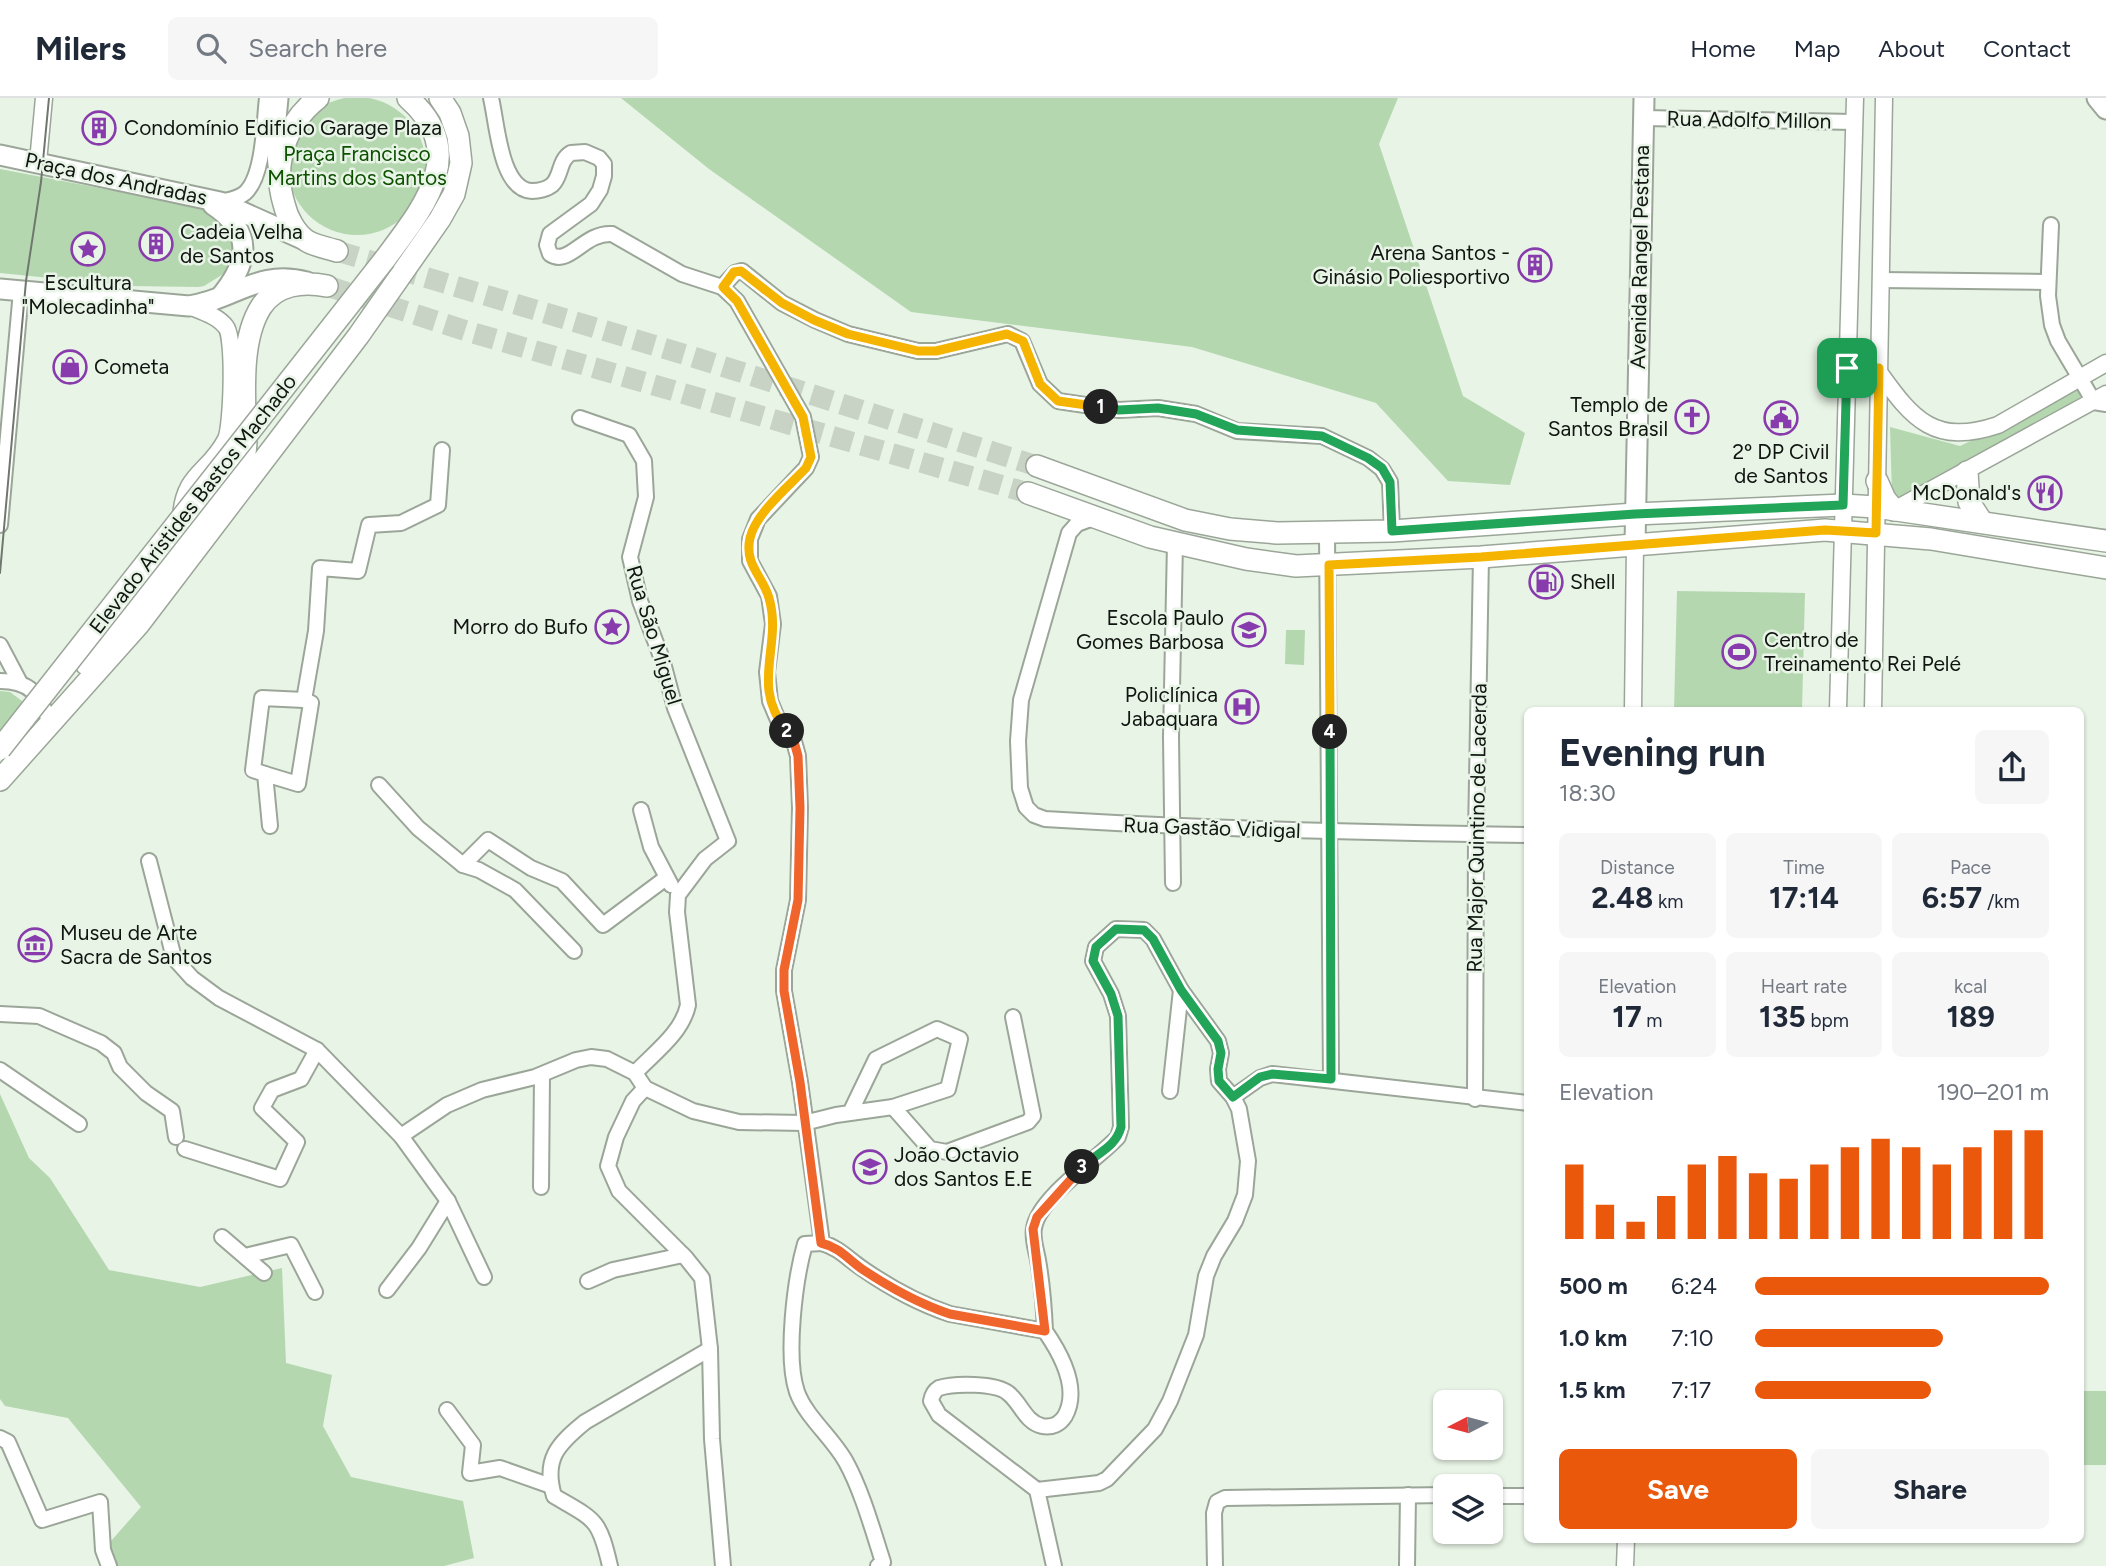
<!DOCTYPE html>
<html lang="en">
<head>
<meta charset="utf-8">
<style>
  :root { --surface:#fff; --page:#f6f6f7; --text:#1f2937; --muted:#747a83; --line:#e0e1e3; --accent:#ea580c }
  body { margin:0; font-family:Figtree,sans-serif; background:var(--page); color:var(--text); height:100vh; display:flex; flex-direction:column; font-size:26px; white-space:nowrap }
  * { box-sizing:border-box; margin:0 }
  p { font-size:23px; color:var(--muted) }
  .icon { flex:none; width:38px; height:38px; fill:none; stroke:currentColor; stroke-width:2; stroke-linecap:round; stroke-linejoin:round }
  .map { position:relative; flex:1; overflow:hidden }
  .side { position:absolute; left:1524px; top:609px; width:560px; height:836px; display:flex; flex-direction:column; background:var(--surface); border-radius:10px; box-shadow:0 2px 5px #0004 }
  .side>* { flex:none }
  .needle { width:46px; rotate:264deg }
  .fabs { position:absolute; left:1433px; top:1292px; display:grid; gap:14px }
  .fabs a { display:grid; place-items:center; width:70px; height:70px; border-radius:10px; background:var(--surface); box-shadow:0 2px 5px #0004; font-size:35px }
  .pin { position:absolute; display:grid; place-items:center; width:60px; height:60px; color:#fff; margin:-30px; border-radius:14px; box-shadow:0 4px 10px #0006 }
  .km { position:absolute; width:35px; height:35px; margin:-18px; border-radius:50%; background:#222; color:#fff; font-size:19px; line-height:35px; text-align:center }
  .round { display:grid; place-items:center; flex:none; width:74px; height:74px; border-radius:10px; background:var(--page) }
  .overview { display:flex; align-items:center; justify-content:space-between; height:119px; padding:0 35px }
  h1 { font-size:38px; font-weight:700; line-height:52px }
  .metrics { display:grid; grid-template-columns:repeat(3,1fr); gap:10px; height:119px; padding:7px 35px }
  .metrics div { display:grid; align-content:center; border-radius:10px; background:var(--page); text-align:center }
  .metrics b { font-size:30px; font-weight:700 }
  .metrics small { font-size:19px; font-weight:400 }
  .metrics p { font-size:19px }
  .chart { height:196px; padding:14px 35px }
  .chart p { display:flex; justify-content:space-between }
  .chart svg { width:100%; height:126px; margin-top:7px; stroke:var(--accent); stroke-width:6 }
  .button { display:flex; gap:14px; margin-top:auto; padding:14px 35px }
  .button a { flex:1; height:80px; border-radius:10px; background:var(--accent); color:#fff; font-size:28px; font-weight:700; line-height:80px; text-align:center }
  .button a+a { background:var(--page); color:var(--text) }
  ul { padding:0 35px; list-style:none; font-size:23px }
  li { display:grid; grid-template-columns:112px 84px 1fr; align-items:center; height:52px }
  li i { height:18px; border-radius:9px; background:var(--accent) }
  header { display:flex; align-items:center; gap:42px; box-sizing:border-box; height:98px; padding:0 35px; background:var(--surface); border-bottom:2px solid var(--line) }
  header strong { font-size:33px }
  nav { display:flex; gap:38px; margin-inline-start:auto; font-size:24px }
  .search { width:490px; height:63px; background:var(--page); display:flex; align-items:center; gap:18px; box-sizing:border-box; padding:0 24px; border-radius:10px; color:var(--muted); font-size:26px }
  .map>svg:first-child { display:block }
</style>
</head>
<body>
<header>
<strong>Milers</strong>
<div class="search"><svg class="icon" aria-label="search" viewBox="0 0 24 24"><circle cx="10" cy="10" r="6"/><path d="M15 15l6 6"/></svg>Search here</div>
<nav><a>Home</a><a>Map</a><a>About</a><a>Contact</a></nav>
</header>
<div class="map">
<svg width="2106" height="1468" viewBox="0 0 2106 1468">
  <rect width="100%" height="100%" fill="#e8f4e6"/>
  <g fill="#b4d7af">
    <circle cx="357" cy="68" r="69"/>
    <polygon points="621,0 1398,0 1379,46 1463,298 1525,335 1510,387 1448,383 1376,305 1192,249 911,214 709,71"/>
    <polygon points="0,71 204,110 234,134 234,162 225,175 204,188 198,189 129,188 0,175"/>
    <polygon points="2079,291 2081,305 1901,402 1892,398 1890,329 1960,348"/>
    <polygon points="1677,493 1805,495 1802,612 1674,612"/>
    <polygon points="1286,532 1305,532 1304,567 1285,566"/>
    <polygon points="0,593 10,594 22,603 22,607 0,635"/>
    <polygon points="0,996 29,1060 50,1080 109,1172 200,1189 282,1170 286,1265 332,1277 323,1328 351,1379 463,1403 474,1460 444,1468 108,1468 103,1452 141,1409 68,1320 5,1308 0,1301"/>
    <rect x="2081" y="1293" width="25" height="74"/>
  </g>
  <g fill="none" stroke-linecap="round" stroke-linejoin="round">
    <g stroke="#c8d3c6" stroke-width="21" stroke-dasharray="21 10" stroke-linecap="butt">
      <polyline points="337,153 690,258 1037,368"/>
      <polyline points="327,188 470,234 1028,395"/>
    </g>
    <defs>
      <g id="minor">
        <path d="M491,0C497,24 500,92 532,93C538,93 547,91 552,87C562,78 558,63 571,55L585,54L599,60L604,66V78L600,92L591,106L550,136L547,147L550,156C569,169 584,134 612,136L682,176L722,189L737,203L803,319L811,359L806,370L758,421L750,441V463L769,498L773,526L767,574L770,603L778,622L793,640L798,658L800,710L798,802L784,872V893L800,984L822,1145C839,1150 848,1161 863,1171C889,1189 920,1206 950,1216L1045,1233C1061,1256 1080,1291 1065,1318C1060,1326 1052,1330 1042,1328C1025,1324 1021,1305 1008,1295C996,1285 954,1285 939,1290C934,1293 932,1297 931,1303L939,1317L1037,1392L1099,1385L1107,1381L1155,1331L1170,1303L1196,1237L1206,1178L1214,1158L1235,1123L1245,1097L1248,1063L1239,1011L1233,999L1219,983L1218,971L1221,955L1218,943L1181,892L1153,841L1144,832L1116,831L1096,849L1093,863L1111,896L1118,918L1121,1029L1118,1039C1098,1061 1039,1099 1034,1130C1032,1140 1036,1151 1038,1162C1042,1185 1044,1209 1045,1233"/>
        <polyline points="1643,20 1854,24"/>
        <path d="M220,104C228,102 238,101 245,95C264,78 264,24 267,0"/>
        <polyline points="2051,127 2048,198 2052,227 2058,243 2094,304 2106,306"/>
        <polyline points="1881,182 2048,184"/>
        <polyline points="722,189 735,175 742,173 782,205 815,222 848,236 918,253 936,253 1008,236 1022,243 1040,286 1058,303 1119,312 1158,310 1196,316 1237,333 1322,338 1368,360 1382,371 1390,384 1392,433"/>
        <path d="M580,320L629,337L644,363L646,399L630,459L640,503L662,561L675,610L728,743L705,761L678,797L677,814L688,907C682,935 655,954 635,975"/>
        <path d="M1093,420L1077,426L1069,435L1021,602L1018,643L1020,690L1026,709L1034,717L1045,721C1206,731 1367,735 1528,737"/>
        <polyline points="0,427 21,193"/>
        <polyline points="1327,435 1331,981"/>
        <polyline points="0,547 19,583"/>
        <path d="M0,583C31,583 38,596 50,624"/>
        <polyline points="265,676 298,686 311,605 304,602"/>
        <polyline points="379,687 418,730 463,767 479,772 515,792 574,853"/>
        <polyline points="641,712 651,749 671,787"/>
        <polyline points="270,728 265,676 253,672 262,600 304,602 316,533 320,470 358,473 369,427 401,425 438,407 442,352"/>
        <polyline points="149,763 174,860 192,880 219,900 317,952 401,1038 448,1103 484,1179"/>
        <polyline points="463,767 488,742 531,770 562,783 603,827 666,780"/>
        <polyline points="1173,785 1171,639 1175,445"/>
        <polyline points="0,916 39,918 101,945 114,955 120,969 146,995 172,1013 176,1039"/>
        <polyline points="0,972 79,1026"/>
        <polyline points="645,990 633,1003 616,1039 608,1068 619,1093 686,1160 702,1180 710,1251 712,1341 723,1468"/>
        <polyline points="1170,993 1181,892"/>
        <polyline points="1233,999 1260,980 1272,976 1528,1005"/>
        <polyline points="1475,1001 1476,737 1481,459"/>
        <polyline points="893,1009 930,1051 947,1054 1028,1024 1033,1018 1013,919"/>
        <polyline points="401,1038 447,1007 482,992 535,979 576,962 591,959 607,961 635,975 645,990 693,1013 739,1024 804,1025 836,1017 893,1009 948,991 960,941 937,931 876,961 850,1015"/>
        <polyline points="185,1051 280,1081 297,1044 262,1010 272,992 301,981 317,952"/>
        <polyline points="541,1089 542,977"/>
        <polyline points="222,1139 264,1175"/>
        <path d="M822,1145L805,1146C795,1181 785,1259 797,1294C806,1319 833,1340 846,1364C862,1393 873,1433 883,1464L878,1468"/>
        <polyline points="245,1158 291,1147 315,1194"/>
        <polyline points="588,1183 613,1172 683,1157"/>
        <polyline points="387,1192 419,1150 448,1103"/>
        <polyline points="447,1312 473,1347 470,1375 500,1370 551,1388"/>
        <polyline points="0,1340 8,1344 42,1422 100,1404 103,1452 109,1468"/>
        <polyline points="1037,1392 1054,1468"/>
        <polyline points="1491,1398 1528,1398"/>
        <path d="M610,1468C599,1420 595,1422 554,1398C543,1361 558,1346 585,1324L710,1251"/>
        <polyline points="1215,1468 1214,1415 1217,1404 1225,1400 1446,1397"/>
        <polyline points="1407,1468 1408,1397"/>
      </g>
      <g id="tertiary">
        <polyline points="38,64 44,0"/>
        <path d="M1879,274C1913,322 1935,348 1998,327L2106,265"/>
        <polyline points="1894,412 2106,296"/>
        <path d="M181,419C184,374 209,375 226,341C232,329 235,239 226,229C218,218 201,213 189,208"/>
        <polyline points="1633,612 1635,446"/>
        <polyline points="1838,612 1855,0"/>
        <polyline points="1873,612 1884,0"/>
        <polyline points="1625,1468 1626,1442"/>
      </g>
      <g id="secondary">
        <polyline points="278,0 275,32 278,67"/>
        <polyline points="2097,0 2106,11"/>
        <polyline points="0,57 220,104 307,143"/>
        <path d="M213,107C254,134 249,164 221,198"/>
        <path d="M0,191L189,208C236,201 258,171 307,184"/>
        <polyline points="1635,446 1644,0"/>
      </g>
      <g id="primary">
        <path d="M318,0C285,26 272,66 284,106C287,119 295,135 307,143C315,148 328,150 337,153"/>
        <path d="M385,161C422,111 471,55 408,0"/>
        <polyline points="1037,368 1185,422 1230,431 1277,435 1392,433 1635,416 1843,407 1876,409 2106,443"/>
        <polyline points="1967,374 1969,404 1982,424"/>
        <polyline points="1877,383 1885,401 1894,412"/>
        <polyline points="1028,395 1150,439 1246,461 1296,468 1481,459 1825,432 1931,441 2106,470"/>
        <path d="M86,566C122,521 157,476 192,431C209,410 232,387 243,362C248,349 245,334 245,320C244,286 242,239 261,209C276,186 303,183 327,188"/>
        <polyline points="0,682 139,526 359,237 440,121 454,96 461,65 458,38 450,15 440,0"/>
      </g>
    </defs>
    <use href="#minor" stroke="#9ba699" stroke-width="18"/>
    <use href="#tertiary" stroke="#9ba699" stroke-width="19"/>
    <use href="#secondary" stroke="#9ba699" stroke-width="23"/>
    <use href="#primary" stroke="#9ba699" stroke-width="24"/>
    <use href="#minor" stroke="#fff" stroke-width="14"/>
    <use href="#tertiary" stroke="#fff" stroke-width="16"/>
    <use href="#secondary" stroke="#fff" stroke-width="19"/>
    <use href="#primary" stroke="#fff" stroke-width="21"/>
    <polyline stroke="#70776f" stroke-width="2" points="0,475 26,183 41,84 49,0"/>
    <defs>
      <polyline id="primary-bridge" points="0,651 385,161"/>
    </defs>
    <use href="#primary-bridge" stroke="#9ba699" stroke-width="24" stroke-linecap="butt"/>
    <use href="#primary-bridge" stroke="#fff" stroke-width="21"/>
  </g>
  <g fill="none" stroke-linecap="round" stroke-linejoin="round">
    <defs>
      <polyline id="split-1" points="1101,309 1119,312 1158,310 1196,316 1237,332 1322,338 1368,360 1382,370 1390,384 1392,433 1635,416 1843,407 1847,270"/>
      <path id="split-2" d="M787,633C749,587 783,548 769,500C763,478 744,467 750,440C756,415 789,388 806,370L811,359L803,319L737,203L723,189L734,174L741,173L782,205L814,222L848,236L918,253H936L1007,236L1023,243L1040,286L1058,303L1101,309"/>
      <path id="split-3" d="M787,633L793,640L798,658L800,710L798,802L784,872V893L800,984L821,1145C839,1149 848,1161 862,1171C889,1189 920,1206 950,1216L1045,1233L1033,1131L1037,1119L1082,1069"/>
      <path id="split-4" d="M1082,1069C1097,1055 1116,1049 1121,1029L1118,918L1111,896L1093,863L1096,849L1116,831L1144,832L1153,841L1181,892L1218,943L1221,955L1218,971L1219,983L1233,999L1260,979L1272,976L1331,981L1330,634"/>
      <polyline id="split-5" points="1330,634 1329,467 1481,459 1786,435 1825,432 1876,435 1879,270 1847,270"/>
    </defs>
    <use href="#split-1" stroke="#fff" stroke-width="14"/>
    <use href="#split-2" stroke="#fff" stroke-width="14"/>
    <use href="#split-3" stroke="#fff" stroke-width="14"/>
    <use href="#split-4" stroke="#fff" stroke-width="14"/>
    <use href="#split-5" stroke="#fff" stroke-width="14"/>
    <use href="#split-1" stroke="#22a559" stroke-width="9"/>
    <use href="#split-2" stroke="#f5b400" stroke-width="9"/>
    <use href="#split-3" stroke="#f0652b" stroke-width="9"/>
    <use href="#split-4" stroke="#22a559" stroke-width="9"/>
    <use href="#split-5" stroke="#f5b400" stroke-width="9"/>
  </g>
  <defs>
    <symbol id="building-ring" viewBox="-11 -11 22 22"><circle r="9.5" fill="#e8f4e6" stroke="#883bac" stroke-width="1.5"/><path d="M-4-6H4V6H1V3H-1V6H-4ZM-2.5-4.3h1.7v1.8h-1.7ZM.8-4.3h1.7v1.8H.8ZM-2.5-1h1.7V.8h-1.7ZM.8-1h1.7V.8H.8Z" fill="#883bac"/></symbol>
    <symbol id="sight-ring" viewBox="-11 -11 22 22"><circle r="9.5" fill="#e8f4e6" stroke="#883bac" stroke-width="1.5"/><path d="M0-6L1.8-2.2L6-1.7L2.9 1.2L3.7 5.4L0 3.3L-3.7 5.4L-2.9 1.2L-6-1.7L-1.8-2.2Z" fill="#883bac"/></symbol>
    <symbol id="shop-ring" viewBox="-11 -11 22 22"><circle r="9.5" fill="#e8f4e6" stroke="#883bac" stroke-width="1.5"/><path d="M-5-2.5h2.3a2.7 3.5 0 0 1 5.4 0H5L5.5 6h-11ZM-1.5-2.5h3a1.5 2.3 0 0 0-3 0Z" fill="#883bac"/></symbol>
    <symbol id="church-ring" viewBox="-11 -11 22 22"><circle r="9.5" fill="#e8f4e6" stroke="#883bac" stroke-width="1.5"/><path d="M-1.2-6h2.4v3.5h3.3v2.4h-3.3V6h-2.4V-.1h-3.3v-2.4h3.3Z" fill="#883bac"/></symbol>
    <symbol id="civic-ring" viewBox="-11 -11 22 22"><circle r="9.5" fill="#e8f4e6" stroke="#883bac" stroke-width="1.5"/><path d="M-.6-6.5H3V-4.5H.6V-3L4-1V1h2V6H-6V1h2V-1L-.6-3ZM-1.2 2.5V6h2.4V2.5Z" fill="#883bac"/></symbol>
    <symbol id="restaurant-ring" viewBox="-11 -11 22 22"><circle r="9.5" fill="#e8f4e6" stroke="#883bac" stroke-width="1.5"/><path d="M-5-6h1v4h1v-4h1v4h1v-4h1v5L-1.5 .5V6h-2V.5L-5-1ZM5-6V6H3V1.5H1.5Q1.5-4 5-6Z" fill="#883bac"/></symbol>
    <symbol id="fuel-ring" viewBox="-11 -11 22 22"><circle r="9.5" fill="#e8f4e6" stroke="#883bac" stroke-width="1.5"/><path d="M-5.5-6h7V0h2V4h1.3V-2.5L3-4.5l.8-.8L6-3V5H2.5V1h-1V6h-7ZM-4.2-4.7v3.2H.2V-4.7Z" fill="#883bac"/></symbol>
    <symbol id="school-ring" viewBox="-11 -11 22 22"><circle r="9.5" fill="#e8f4e6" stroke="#883bac" stroke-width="1.5"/><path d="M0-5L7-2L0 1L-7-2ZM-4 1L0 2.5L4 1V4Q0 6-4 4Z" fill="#883bac"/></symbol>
    <symbol id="stadium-ring" viewBox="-11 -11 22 22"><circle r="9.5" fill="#e8f4e6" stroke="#883bac" stroke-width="1.5"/><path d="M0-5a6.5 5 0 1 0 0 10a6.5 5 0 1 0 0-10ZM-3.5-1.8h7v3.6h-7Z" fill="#883bac"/></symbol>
    <symbol id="hospital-ring" viewBox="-11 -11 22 22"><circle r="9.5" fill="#e8f4e6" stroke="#883bac" stroke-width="1.5"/><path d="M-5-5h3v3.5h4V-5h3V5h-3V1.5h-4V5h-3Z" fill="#883bac"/></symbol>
    <symbol id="museum-ring" viewBox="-11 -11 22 22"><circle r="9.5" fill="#e8f4e6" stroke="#883bac" stroke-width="1.5"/><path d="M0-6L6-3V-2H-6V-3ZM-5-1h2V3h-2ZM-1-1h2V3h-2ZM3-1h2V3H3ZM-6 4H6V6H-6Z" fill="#883bac"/></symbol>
  </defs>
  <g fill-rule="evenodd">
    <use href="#building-ring" x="80" y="11" width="38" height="38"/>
    <use href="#building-ring" x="137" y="127" width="38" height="38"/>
    <use href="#sight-ring" x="69" y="132" width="38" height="38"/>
    <use href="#building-ring" x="1516" y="148" width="38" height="38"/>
    <use href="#shop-ring" x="51" y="250" width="38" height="38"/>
    <use href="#church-ring" x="1673" y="300" width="38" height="38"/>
    <use href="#civic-ring" x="1762" y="301" width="38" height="38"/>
    <use href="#restaurant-ring" x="2026" y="376" width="38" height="38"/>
    <use href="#fuel-ring" x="1527" y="465" width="38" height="38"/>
    <use href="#sight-ring" x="593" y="510" width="38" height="38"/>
    <use href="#school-ring" x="1230" y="513" width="38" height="38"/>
    <use href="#stadium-ring" x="1720" y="535" width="38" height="38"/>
    <use href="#hospital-ring" x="1223" y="590" width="38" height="38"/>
    <use href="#museum-ring" x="16" y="828" width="38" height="38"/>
    <use href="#school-ring" x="851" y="1050" width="38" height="38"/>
  </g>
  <g text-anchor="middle" stroke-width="5" stroke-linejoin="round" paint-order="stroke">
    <g font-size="21" fill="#111511" stroke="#e8f4e6">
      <text transform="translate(1749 22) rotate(1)" y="7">Rua Adolfo Millon</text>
      <text transform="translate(116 81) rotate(12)" y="7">Praça dos Andradas</text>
      <text transform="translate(1640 159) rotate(-89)" y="7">Avenida Rangel Pestana</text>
      <text transform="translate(193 406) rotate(-52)" y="7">Elevado Aristides Bastos Machado</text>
      <text transform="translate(654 537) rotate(73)" y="7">Rua São Miguel</text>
      <text transform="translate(1212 730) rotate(2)" y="7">Rua Gastão Vidigal</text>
      <text transform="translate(1477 730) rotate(-89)" y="7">Rua Major Quintino de Lacerda</text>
    </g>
    <g font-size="21" fill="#111511" stroke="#e8f4e6" text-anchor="start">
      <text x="124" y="37">Condomínio Edificio Garage Plaza</text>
      <text x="180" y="141">Cadeia Velha<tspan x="180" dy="24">de Santos</tspan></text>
      <text x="1510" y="162" text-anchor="end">Arena Santos -<tspan x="1510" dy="24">Ginásio Poliesportivo</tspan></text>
      <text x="88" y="192" text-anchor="middle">Escultura<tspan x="88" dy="24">"Molecadinha"</tspan></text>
      <text x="94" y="276">Cometa</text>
      <text x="1668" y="314" text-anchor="end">Templo de<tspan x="1668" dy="24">Santos Brasil</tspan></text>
      <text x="1781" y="361" text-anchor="middle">2º DP Civil<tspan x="1781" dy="24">de Santos</tspan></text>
      <text x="2021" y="402" text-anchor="end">McDonald's</text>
      <text x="1570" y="491">Shell</text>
      <text x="1224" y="527" text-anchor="end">Escola Paulo<tspan x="1224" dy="24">Gomes Barbosa</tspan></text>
      <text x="588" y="536" text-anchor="end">Morro do Bufo</text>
      <text x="1764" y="549">Centro de<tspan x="1764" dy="24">Treinamento Rei Pelé</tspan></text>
      <text x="1218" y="604" text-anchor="end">Policlínica<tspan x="1218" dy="24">Jabaquara</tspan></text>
      <text x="60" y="842">Museu de Arte<tspan x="60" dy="24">Sacra de Santos</tspan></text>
      <text x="894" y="1064">João Octavio<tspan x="894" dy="24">dos Santos E.E</tspan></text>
    </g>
    <g font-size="21" fill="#0c5000" stroke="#e8f4e6">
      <text x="357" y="63">Praça Francisco<tspan x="357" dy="24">Martins dos Santos</tspan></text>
    </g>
  </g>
</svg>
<div class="fabs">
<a><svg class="needle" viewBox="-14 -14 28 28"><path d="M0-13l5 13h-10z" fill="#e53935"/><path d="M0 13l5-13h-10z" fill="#747a83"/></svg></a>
<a><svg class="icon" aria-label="layers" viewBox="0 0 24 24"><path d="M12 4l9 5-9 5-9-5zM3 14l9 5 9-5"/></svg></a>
</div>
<div class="pin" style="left:1847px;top:270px;background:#1e9e55"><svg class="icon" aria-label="arrive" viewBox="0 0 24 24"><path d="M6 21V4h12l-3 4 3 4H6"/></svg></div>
<b class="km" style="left:1101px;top:309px">1</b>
<b class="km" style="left:787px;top:633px">2</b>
<b class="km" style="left:1082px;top:1069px">3</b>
<b class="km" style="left:1330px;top:634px">4</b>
<section class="side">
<div class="overview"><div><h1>Evening run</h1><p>18:30</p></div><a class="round"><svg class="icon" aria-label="share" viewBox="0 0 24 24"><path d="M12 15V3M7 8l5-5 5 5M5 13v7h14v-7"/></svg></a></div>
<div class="metrics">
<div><p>Distance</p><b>2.48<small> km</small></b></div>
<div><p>Time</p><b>17:14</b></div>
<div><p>Pace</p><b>6:57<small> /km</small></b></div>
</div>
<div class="metrics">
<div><p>Elevation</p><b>17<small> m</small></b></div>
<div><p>Heart rate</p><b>135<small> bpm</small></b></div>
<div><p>kcal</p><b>189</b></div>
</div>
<div class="chart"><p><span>Elevation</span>190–201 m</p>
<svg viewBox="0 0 160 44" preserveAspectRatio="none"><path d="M5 44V18M15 44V32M25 44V38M35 44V29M45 44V18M55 44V15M65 44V21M75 44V23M85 44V18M95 44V12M105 44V9M115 44V12M125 44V18M135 44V12M145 44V6M155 44V6"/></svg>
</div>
<ul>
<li><b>500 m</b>6:24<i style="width:100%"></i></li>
<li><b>1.0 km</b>7:10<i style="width:64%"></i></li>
<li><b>1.5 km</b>7:17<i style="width:60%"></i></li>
</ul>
<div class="button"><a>Save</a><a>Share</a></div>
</section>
</div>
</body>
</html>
